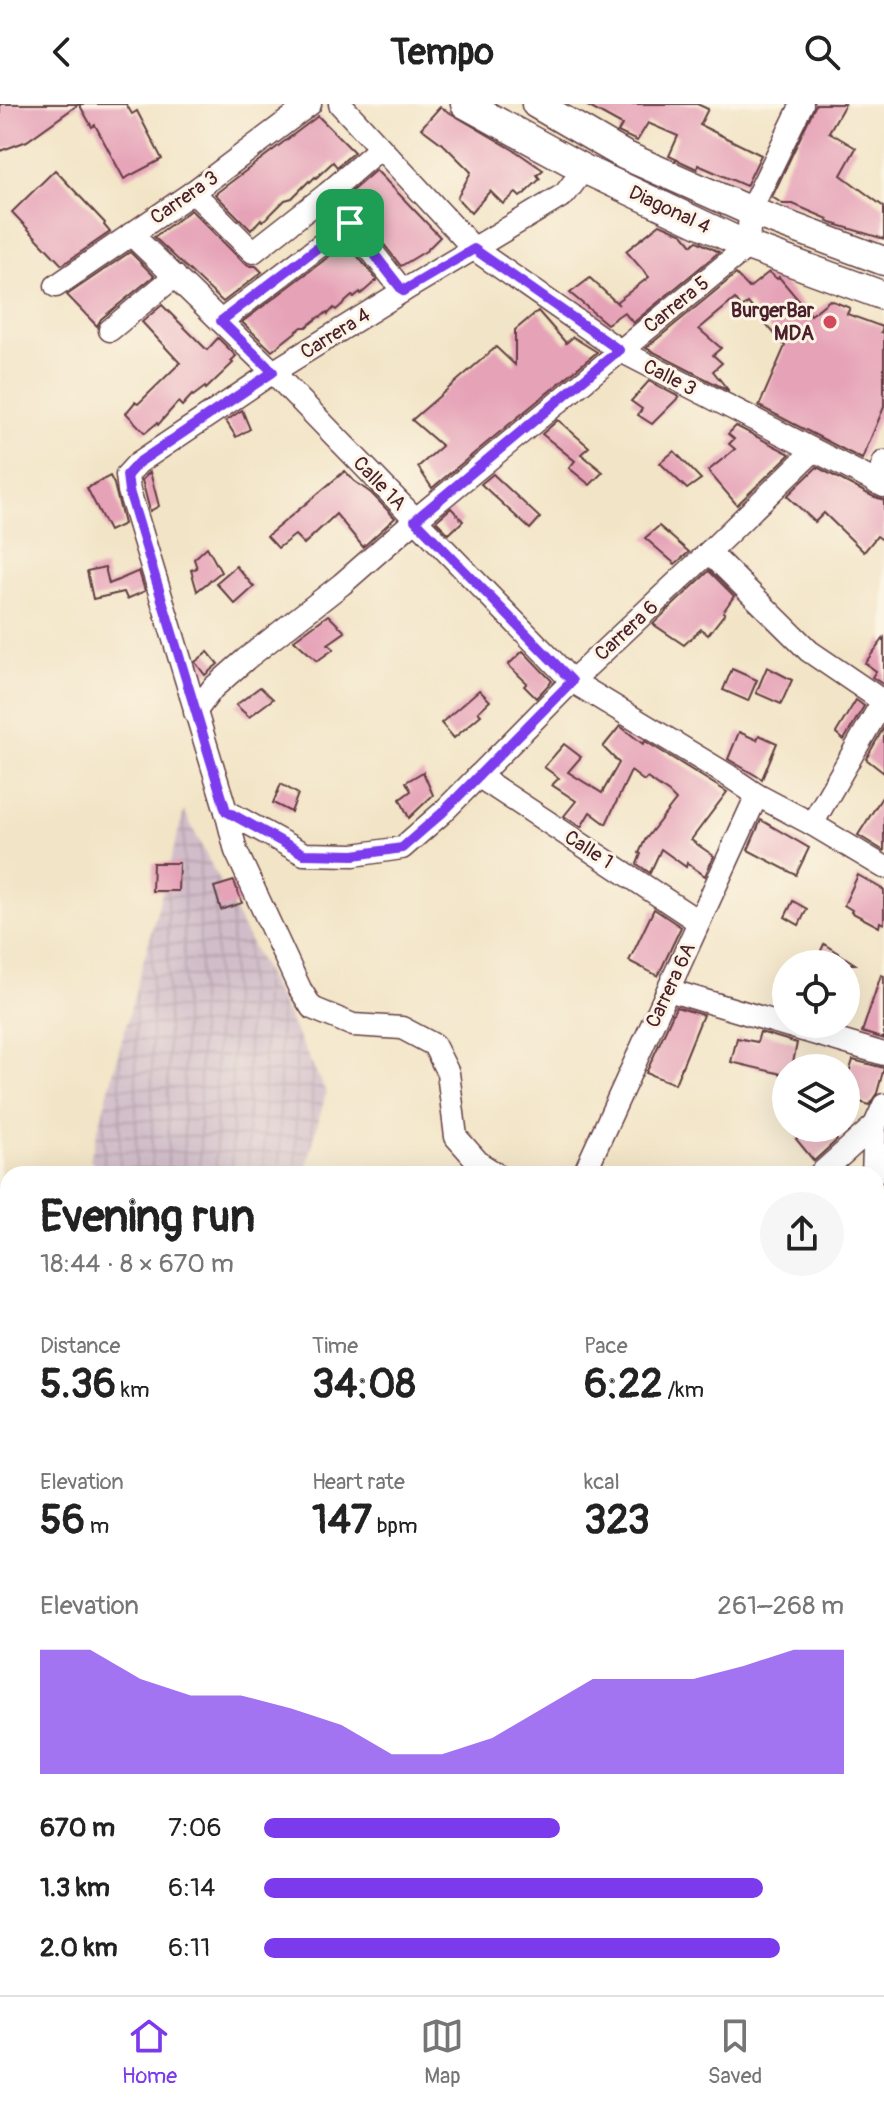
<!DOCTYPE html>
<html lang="en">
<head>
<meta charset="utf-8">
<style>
  :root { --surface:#fff; --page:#f6f6f6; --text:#222; --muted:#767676; --line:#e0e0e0; --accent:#7c3aed }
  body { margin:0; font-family:Pangolin,sans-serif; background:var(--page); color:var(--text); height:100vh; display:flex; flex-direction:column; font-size:30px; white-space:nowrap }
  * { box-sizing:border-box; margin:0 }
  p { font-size:26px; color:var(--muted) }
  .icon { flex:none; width:44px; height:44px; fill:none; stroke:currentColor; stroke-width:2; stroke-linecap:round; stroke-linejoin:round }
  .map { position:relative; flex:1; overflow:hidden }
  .panel { position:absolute; left:0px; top:1062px; width:884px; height:830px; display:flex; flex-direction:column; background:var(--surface); border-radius:24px 24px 0 0; box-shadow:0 8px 32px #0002 }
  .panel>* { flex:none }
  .fabs { position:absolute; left:772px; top:846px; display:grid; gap:16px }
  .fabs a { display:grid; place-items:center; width:88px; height:88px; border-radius:50%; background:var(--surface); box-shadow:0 8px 32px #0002; font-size:40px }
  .pin { position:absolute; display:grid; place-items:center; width:68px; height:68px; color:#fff; margin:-34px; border-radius:16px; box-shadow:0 4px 12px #0006 }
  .round { display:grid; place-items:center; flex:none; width:84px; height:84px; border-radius:42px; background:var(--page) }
  .overview { display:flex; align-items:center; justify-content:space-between; height:136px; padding:0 40px }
  h1 { font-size:44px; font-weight:800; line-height:60px }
  .figures { display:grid; grid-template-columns:repeat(3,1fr); gap:12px; height:136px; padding:8px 40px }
  .figures div { display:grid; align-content:center }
  .figures b { font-size:40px; font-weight:800 }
  .figures small { font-size:22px; font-weight:400 }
  .figures p { font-size:22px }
  .chart { height:224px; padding:16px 40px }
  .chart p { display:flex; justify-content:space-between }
  .chart svg { width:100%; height:144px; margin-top:8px; fill:var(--accent); opacity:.7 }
  ul { padding:0 40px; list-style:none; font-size:26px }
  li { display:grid; grid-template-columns:128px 96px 1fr; align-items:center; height:60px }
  li i { height:20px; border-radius:10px; background:var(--accent) }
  header { display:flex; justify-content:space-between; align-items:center; height:104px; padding:0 40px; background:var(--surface); font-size:36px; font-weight:800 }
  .tabs { display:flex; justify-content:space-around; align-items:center; height:112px; border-top:2px solid var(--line); background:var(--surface); font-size:22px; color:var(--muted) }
  .tabs a { display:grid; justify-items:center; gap:4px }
  .tabs .on { color:var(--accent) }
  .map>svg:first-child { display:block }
</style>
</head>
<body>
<header><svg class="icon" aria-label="back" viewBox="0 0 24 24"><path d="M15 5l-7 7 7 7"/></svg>Tempo<svg class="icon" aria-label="search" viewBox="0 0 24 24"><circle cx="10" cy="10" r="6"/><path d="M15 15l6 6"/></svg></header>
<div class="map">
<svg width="884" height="1891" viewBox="0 0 884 1891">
  <defs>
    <pattern id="industrial-grid" width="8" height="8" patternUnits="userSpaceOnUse" patternTransform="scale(2)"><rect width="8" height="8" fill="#d1bdc9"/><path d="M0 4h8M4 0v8" fill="none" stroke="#b5a2ad"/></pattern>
    <pattern id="forest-firs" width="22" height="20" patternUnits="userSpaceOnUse" patternTransform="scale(2)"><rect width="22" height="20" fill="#72bc84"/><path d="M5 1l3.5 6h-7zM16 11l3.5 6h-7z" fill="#60986c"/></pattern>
  </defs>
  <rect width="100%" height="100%" fill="#fcf5e5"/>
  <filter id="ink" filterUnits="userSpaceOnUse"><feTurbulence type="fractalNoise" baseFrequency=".0125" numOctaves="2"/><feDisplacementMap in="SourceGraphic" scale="16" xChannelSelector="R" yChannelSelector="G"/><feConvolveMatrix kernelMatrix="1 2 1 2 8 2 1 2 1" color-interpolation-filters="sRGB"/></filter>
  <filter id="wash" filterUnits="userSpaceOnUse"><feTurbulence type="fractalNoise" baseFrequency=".006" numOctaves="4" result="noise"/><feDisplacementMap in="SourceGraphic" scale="32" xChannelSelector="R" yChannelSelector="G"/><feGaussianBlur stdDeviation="1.8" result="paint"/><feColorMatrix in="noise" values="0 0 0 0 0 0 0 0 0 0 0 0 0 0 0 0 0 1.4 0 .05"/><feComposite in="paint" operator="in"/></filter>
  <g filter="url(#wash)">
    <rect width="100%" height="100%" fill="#f2e4c6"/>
    <polygon fill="url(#industrial-grid)" points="184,707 326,988 305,1070 100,1070 90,1055"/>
    <polygon fill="url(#forest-firs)" stroke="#5e6e58" stroke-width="2" points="0,1552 8,1554 8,1840 0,1870"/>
    <g id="blocks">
      <g fill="#e6a3b8">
        <polygon points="0,0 126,0 132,10 137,7 162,55 124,75 95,21 92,23 79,0 27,37 0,47"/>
        <polygon points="584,0 697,0 708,5 700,21 761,51 746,82 698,61 697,65 669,52 678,32 648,19 637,37 618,28 622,21"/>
        <polygon points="816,0 845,0 829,28 856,44 841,71 884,103 884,135 831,119 827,117 828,115 793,100 783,100 772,93"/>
        <polygon points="440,3 517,48 543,66 537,71 540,75 524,90 520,93 516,89 503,100 490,87 471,109 457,94 471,68 445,42 421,24"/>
        <polygon points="318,12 354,48 337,63 333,58 316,74 315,73 310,78 309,77 292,94 285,96 268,113 262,117 261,115 251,126 215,90"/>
        <polygon points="55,66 105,119 104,121 110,128 62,161 12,108"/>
        <polygon points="376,66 440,133 426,147 401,162 346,92"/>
        <polygon points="191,106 243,158 250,162 256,162 262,168 223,198 154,133"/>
        <polygon points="660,120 683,130 692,141 697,137 719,148 633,219 624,208 607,220 570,189 590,174 619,201 616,198 649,173 626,147"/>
        <polygon points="347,139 377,176 361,190 360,188 354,193 352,192 336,206 334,204 328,210 327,208 321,213 320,212 306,223 302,223 272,247 242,218"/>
        <polygon points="130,148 154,172 101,215 97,222 67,191"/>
        <polygon points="769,168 777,175 779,173 811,211 830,196 850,204 847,210 883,223 881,228 884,229 884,303 862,355 759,302 785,242 748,199 742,204 735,195 699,225 721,244 713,251 722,259 713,267 729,287 646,244 736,170 749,184"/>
        <polygon points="162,201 207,246 218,234 236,252 231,257 233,259 206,285 205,283 193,292 192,291 182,302 178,298 158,321 157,319 145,329 126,309 135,298 138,300 180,259 142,218"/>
        <polygon points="538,207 566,239 573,233 597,248 432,384 418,363 442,342 412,316 496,243 515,261 515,226"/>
        <polygon points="649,277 679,293 652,320 638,311 642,305 631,297"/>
        <polygon points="242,306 250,325 236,333 226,317"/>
        <polygon points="558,316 589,343 581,350 603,368 590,381 569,364 575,357 542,330"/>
        <polygon points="736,322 790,350 737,401 708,367 735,345 729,340 734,335 728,330"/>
        <polygon points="674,347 701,375 687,385 660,359"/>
        <polygon points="817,363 872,392 884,396 884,437 877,432 864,448 824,409 815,418 787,392"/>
        <polygon points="345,367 354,377 371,389 395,414 363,443 336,410 304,440 295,431 278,444 267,432"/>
        <polygon points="150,368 159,402 150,407 142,376"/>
        <polygon points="493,370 540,414 530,425 481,380"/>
        <polygon points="110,372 114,380 124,420 109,427 87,384"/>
        <polygon points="451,404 463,417 449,430 436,417"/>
        <polygon points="659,422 689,448 675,460 645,434"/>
        <polygon points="207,443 221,468 197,487 191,466 197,464 194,455"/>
        <polygon points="236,462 254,483 235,500 216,479"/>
        <polygon points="105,463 109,480 139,467 145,487 127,495 124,488 93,495 87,467"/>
        <polygon points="709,467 734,492 723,508 725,509 708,531 701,525 684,541 653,520"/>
        <polygon points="328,511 345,528 328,540 334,545 317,557 294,536"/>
        <polygon points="884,534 884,581 872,573 876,567 865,559"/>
        <polygon points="523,547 552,577 536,594 524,582 527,579 508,561"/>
        <polygon points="208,548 218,560 205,571 195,558"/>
        <polygon points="767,563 792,576 781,600 756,589"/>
        <polygon points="732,565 757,576 748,597 723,586"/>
        <polygon points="260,583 273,595 249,613 236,601"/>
        <polygon points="479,586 490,597 478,608 481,611 454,634 441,619"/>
        <polygon points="856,596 864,602 844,636 836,629"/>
        <polygon points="620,622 643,640 645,637 727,688 691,736 714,752 705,772 687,759 686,763 661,745 650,769 637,760 641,750 639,749 645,736 676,696 669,689 647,674 644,677 631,667 606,720 590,708 581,723 564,712 576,697 552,681 559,674 544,663 564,640 581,653 568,668 602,689 619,659 603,643"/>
        <polygon points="884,623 884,669 866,655"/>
        <polygon points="739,628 757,636 759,631 777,639 762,675 728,655"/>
        <polygon points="423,668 433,691 409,714 400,695 411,687 406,678"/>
        <polygon points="281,680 298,690 291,708 273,699"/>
        <polygon points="884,690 884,747 858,731"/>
        <polygon points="761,716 809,744 796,771 748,746"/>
        <polygon points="153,759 179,759 178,787 152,787"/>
        <polygon points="858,771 884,786 884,820 880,818 879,823 851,808 852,806 844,801"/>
        <polygon points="234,777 242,799 221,806 214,783"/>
        <polygon points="793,797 807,805 799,821 785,813"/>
        <polygon points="654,805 681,823 658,872 629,857"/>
        <polygon points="824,840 855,860 815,860"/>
        <polygon points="881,871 884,872 884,935 862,928"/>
        <polygon points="676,903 703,911 675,980 646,969"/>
        <polygon points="760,928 797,939 792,964 786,964 786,971 731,958 737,934 757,938"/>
        <polygon points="853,956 884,964 877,989 869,1001 846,993 846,979"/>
        <polygon points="809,1024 828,1024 837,1036 814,1057 796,1035"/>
      </g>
    </g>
  </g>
  <g filter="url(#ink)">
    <use href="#blocks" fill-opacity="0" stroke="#633d42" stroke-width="2"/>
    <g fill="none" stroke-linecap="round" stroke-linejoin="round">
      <defs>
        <g id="minor">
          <polyline points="340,0 474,145 619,246 884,382"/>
          <polyline points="193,88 253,148 327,90 380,44"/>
          <polyline points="327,90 403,187"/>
          <polyline points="131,130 273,268 572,577 729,672 757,691 812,720 884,763"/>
          <polyline points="56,182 193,88 310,0"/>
          <polyline points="221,217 350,119"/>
          <polyline points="110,226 175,172"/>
          <polyline points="877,379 884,358"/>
          <polyline points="709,448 809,547 884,598"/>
          <polyline points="195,608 213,584 246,555 342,480 415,416 748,142 750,107 802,0"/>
          <polyline points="478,672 699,818"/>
          <polyline points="226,707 304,750 354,751 402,744 442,709 572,577 709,448 813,347"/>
          <polyline points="812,720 883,597"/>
          <polyline points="668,886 884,950"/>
          <polyline points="496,1070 479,1059 456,1033 448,969 434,941 402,924 353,921 312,904 300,885 236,747 226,707 129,387 127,371 138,359 273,268 403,187 565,90 584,65"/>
          <polyline points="584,1070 757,691"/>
          <polyline points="820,1070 875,1021 884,1001"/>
          <polyline points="873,1070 875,1021"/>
          <polyline points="876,1201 884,1208"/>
          <polyline points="876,1307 884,1291"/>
          <polyline points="876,1365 884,1373"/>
          <polyline points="876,1458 884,1449"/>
          <polyline points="876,1651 884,1645"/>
          <polyline points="564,1884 571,1891"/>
          <polyline points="708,1884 710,1891"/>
        </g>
        <g id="tertiary">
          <polyline points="465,0 584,65 748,142 884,192"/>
          <polyline points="536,0 624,51 750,107 884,157"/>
        </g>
      </defs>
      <use href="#minor" stroke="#633d42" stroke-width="25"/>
      <use href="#tertiary" stroke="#633d42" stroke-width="31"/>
      <use href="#minor" stroke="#fff" stroke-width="22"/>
      <use href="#tertiary" stroke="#fff" stroke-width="28"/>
    </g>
  </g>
  <g fill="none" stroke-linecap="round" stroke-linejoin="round" filter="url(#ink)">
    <defs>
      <polygon id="route" points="350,119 403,187 474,145 619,246 415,416 572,577 442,709 402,744 354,751 304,750 226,707 129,387 127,371 138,359 273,268 221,217"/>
    </defs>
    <use href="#route" stroke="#fff" stroke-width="16"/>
    <use href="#route" stroke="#7c3aed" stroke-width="10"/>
  </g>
  <circle fill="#d1495b" stroke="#fcf5e5" stroke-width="3" cx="830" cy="218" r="8"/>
  <g text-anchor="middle" stroke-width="6" stroke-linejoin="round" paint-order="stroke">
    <g font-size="20" fill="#4a1f2b" stroke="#fcf5e5">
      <text transform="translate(184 93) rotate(-35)" y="7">Carrera 3</text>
      <text transform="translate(670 105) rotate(25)" y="7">Diagonal 4</text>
      <text transform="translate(676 200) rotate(-39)" y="7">Carrera 5</text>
      <text transform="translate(335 229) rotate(-32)" y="7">Carrera 4</text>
      <text transform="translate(670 273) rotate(27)" y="7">Calle 3</text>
      <text transform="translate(380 379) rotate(46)" y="7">Calle 1A</text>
      <text transform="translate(626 526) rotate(-43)" y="7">Carrera 6</text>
      <text transform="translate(589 745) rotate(33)" y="7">Calle 1</text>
      <text transform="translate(670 881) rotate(-65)" y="7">Carrera 6A</text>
    </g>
    <g font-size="20" font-weight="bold" fill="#4a1f2b" stroke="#fcf5e5" text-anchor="end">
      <text x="814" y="213">BurgerBar<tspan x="814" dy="23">MDA</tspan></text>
    </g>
  </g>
</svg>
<div class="fabs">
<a><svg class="icon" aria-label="locate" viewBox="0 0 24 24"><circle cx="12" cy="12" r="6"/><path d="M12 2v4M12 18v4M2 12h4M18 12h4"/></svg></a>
<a><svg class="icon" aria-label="layers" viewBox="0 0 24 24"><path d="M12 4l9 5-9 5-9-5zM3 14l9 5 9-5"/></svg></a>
</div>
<div class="pin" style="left:350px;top:119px;background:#1e9e55"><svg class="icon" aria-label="arrive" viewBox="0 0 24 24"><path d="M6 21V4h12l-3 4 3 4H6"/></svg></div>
<section class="panel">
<div class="overview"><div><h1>Evening run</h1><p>18:44 · 8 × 670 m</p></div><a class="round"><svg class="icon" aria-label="share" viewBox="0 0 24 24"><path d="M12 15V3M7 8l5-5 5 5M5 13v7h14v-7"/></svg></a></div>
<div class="figures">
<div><p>Distance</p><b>5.36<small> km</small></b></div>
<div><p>Time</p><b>34:08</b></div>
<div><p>Pace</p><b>6:22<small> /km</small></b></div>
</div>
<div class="figures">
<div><p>Elevation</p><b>56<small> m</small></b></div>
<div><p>Heart rate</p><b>147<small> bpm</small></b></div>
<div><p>kcal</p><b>323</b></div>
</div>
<div class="chart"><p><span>Elevation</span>261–268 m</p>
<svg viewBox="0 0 160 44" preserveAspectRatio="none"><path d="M0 44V6L10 6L20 15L30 20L40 20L50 24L60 29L70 38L80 38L90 33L100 24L110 15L120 15L130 15L140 11L150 6L160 6V44z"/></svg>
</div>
<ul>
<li><b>670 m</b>7:06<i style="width:51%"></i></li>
<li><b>1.3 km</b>6:14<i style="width:86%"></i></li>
<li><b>2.0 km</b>6:11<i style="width:89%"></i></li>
</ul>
</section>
</div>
<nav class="tabs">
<a class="on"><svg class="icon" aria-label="home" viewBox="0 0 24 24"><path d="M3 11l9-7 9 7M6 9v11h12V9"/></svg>Home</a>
<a><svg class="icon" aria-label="map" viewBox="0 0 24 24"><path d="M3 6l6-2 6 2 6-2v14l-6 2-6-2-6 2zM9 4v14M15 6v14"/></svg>Map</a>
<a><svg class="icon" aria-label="saved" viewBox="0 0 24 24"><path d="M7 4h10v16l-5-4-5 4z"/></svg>Saved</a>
</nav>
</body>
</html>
